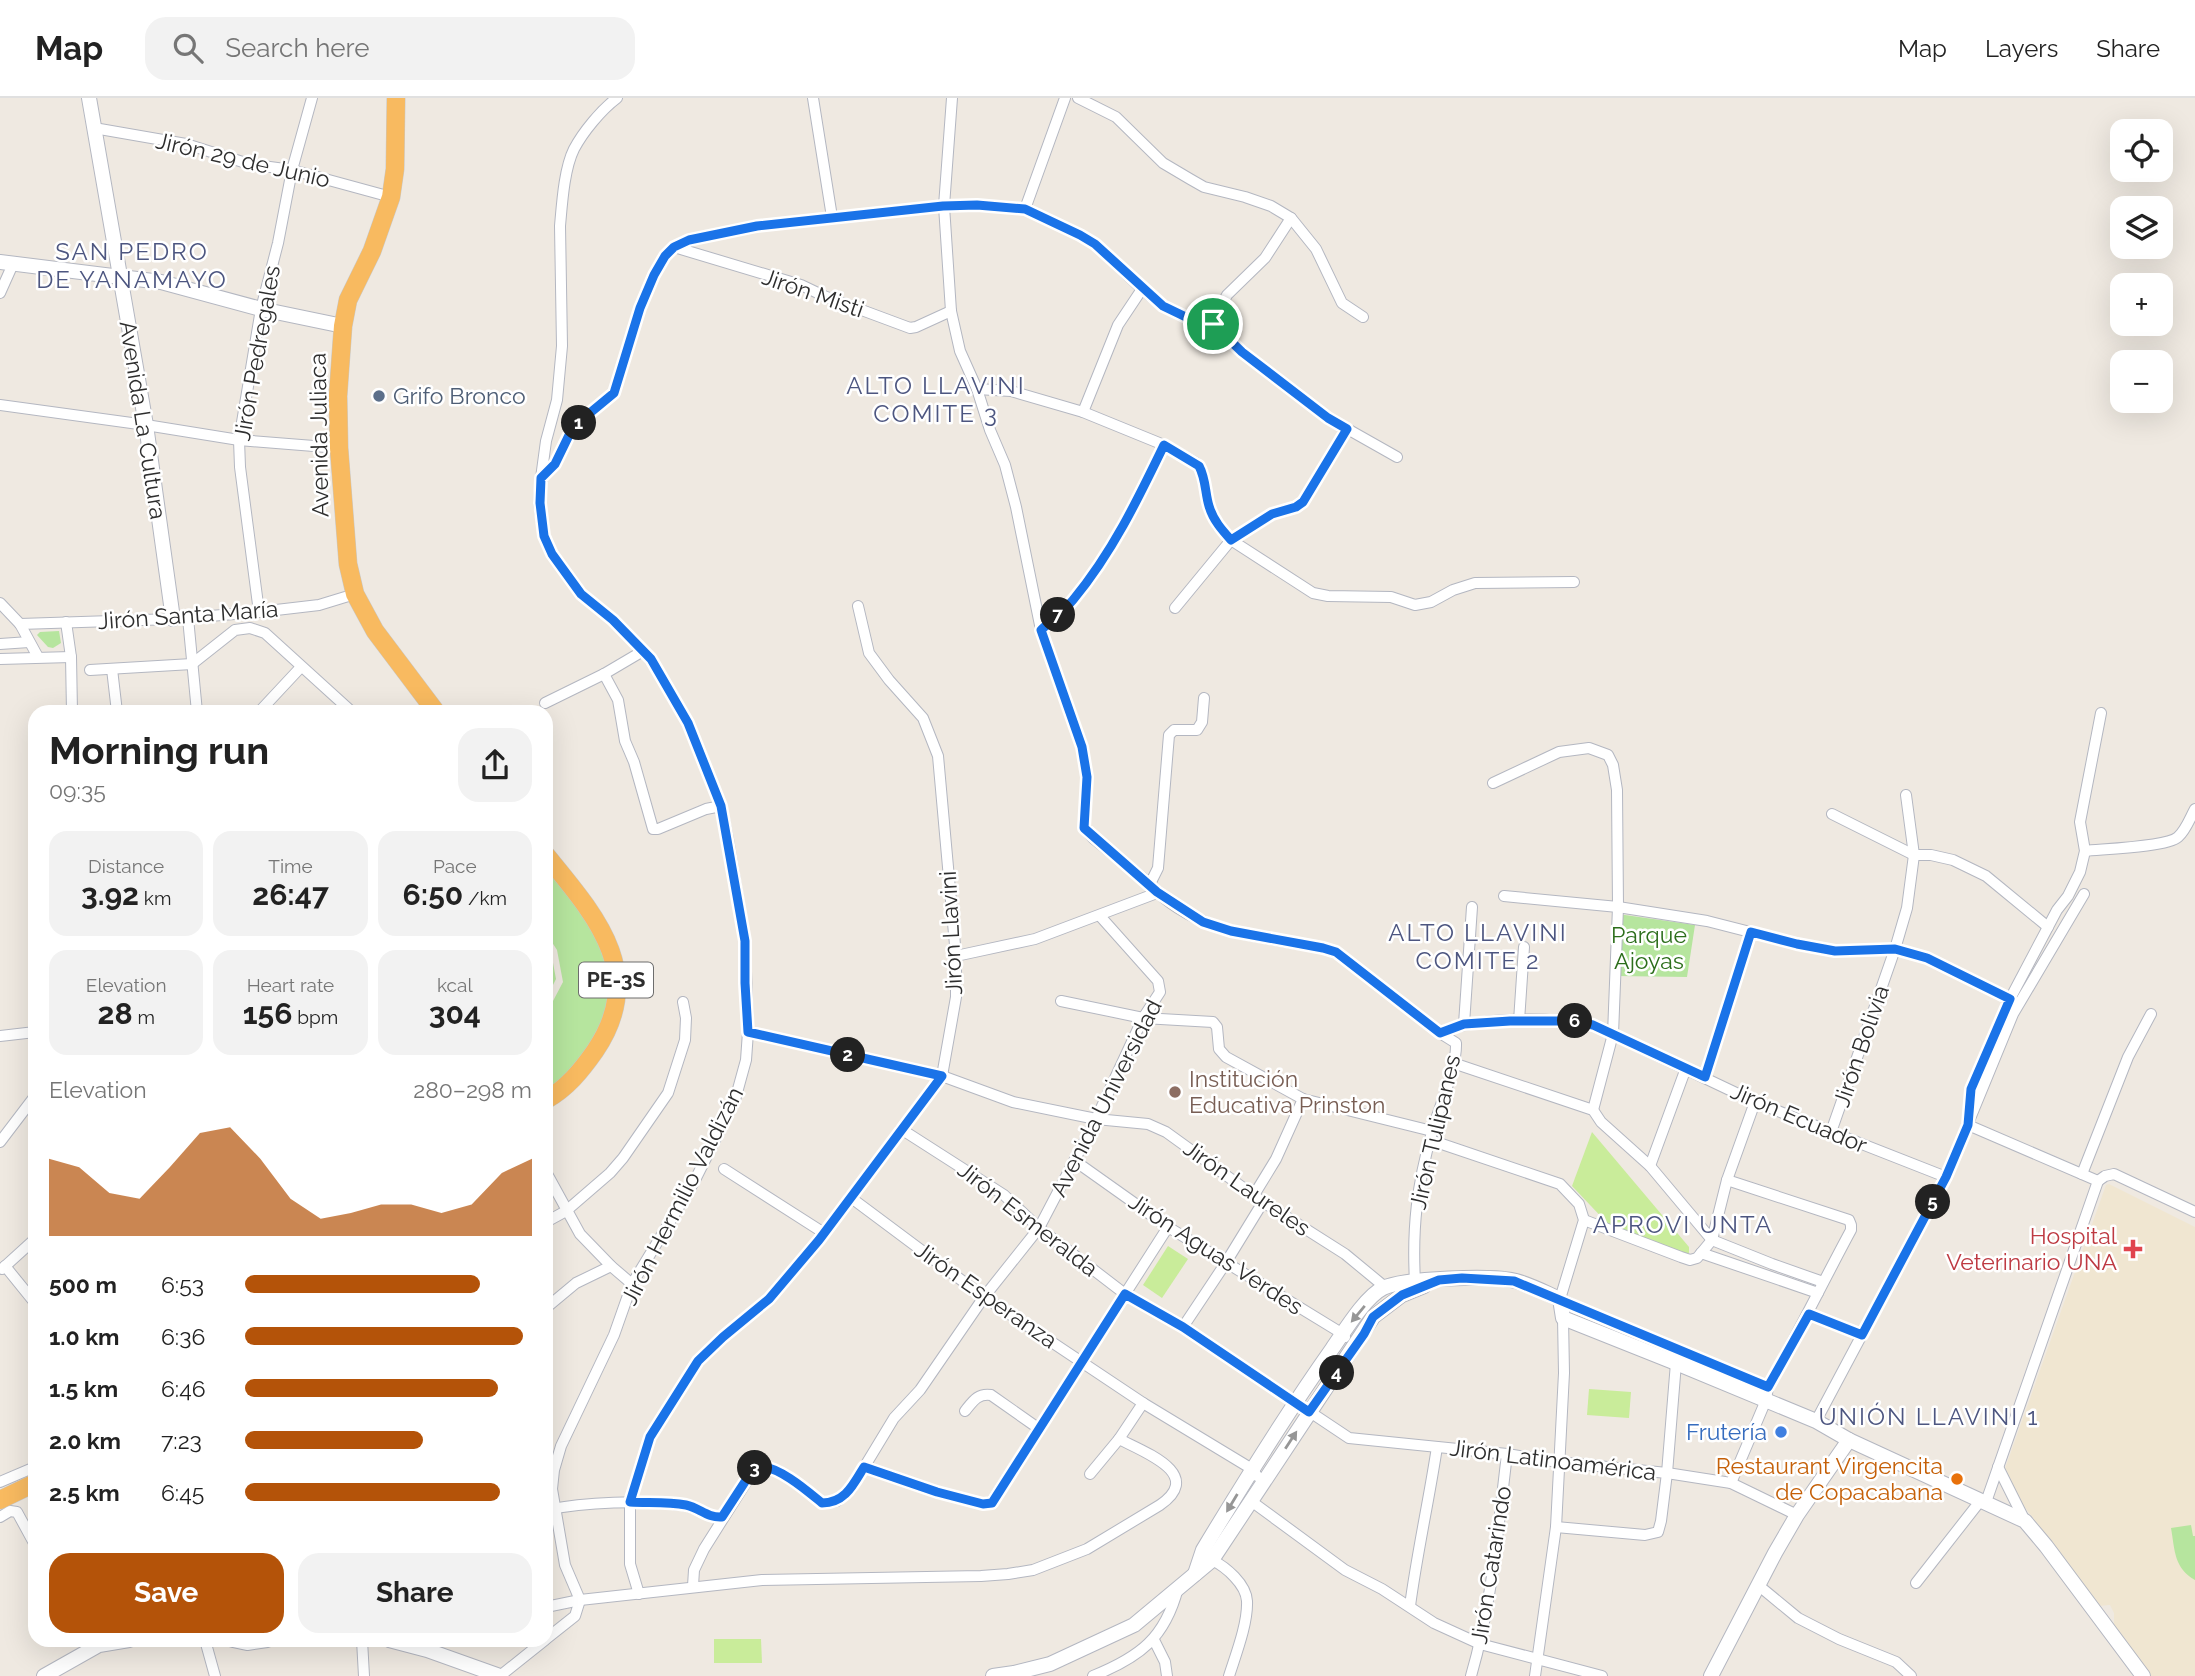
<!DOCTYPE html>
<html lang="en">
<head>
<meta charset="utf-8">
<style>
  :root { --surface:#fff; --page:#f2f2f2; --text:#222; --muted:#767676; --line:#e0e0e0; --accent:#b45309 }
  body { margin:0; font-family:Raleway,sans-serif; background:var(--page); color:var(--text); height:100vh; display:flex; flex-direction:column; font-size:26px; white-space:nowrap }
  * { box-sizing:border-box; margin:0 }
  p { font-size:23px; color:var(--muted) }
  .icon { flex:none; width:38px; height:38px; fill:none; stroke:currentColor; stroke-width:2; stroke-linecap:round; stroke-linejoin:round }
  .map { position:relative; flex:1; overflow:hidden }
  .panel { position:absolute; left:28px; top:607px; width:525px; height:942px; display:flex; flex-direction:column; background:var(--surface); border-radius:21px; box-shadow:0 7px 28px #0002 }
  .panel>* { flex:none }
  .tools { position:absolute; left:2110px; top:21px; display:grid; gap:14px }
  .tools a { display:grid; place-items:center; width:63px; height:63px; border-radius:14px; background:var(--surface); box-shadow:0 7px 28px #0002; font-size:35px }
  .pin { position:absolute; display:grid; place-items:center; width:60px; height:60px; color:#fff; margin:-30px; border:4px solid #fff; border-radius:50%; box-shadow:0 2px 7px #0007 }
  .km { position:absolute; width:35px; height:35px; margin:-18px; border-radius:50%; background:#222; color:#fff; font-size:19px; line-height:35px; text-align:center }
  .round { display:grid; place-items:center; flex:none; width:74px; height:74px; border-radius:21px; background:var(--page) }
  .summary { display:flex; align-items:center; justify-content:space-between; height:119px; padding:0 21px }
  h1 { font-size:38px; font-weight:700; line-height:52px }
  .stats { display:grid; grid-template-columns:repeat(3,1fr); gap:10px; height:119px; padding:7px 21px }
  .stats div { display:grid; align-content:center; border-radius:18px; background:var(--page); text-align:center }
  .stats b { font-size:30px; font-weight:700 }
  .stats small { font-size:19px; font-weight:400 }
  .stats p { font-size:19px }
  .chart { height:196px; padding:14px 21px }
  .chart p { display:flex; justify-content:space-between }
  .chart svg { width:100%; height:126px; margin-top:7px; fill:var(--accent); opacity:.7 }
  .primary-button { display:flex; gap:14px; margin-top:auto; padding:14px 21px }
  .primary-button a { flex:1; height:80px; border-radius:21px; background:var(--accent); color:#fff; font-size:28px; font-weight:700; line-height:80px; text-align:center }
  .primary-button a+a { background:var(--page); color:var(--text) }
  ul { padding:0 21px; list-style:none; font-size:23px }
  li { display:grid; grid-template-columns:112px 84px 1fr; align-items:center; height:52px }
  li i { height:18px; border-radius:9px; background:var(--accent) }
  header { display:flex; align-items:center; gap:42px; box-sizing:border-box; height:98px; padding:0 35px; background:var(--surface); border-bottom:2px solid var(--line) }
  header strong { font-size:33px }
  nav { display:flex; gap:38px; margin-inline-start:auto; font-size:24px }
  .search { width:490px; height:63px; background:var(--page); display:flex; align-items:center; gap:18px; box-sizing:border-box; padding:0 24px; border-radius:21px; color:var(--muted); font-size:26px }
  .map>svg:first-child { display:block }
</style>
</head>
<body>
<header>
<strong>Map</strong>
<div class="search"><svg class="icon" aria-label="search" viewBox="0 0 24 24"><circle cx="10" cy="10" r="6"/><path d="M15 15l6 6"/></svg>Search here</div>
<nav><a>Map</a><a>Layers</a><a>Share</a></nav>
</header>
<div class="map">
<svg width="2195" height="1578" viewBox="0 0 2195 1578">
  <rect width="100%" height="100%" fill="#efe9e1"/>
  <polygon fill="#f0e6d1" points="2109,1086 2195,1129 2195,1578 2147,1578 2114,1530 2114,1515 2110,1507 2099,1508 2002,1379 2106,1087"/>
  <g fill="#b6e59e">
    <polygon points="59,533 61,545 53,550 48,549 37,537 40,534"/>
    <polygon points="546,758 594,827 607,864 609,890 606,916 599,939 546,1000 547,924 553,903 563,884 557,852 546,835"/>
    <polygon points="1618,816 1695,827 1687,879 1617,878"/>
    <polygon points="546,847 551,854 556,881 546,901 550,882 546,869"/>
    <path d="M2191,1427L2193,1438H2195V1482C2174,1470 2175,1453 2171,1430Z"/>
  </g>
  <g fill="#c9ec9a">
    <polygon points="1592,1034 1689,1149 1689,1155 1685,1157 1609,1127 1572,1088"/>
    <polygon points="1168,1148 1188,1161 1162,1200 1143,1187"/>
    <polygon points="1589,1291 1631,1294 1629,1320 1587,1317"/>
    <polygon points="714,1541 761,1541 762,1565 714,1565"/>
  </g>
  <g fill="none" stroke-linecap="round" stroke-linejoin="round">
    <defs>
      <g id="minor">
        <polyline points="813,0 832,119"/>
        <path d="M952,0L944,108L951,213L960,253L977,291L990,332L1005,367L1016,409L1041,532L1082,649L1087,679L1084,730L1093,740L1150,786C1192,835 1264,839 1323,850L1336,854L1440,935L1456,945C1457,970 1439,1009 1432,1034C1417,1087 1412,1129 1415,1184"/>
        <polyline points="1078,0 1116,19 1163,65 1190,81 1204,89 1245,99 1271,108 1291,120 1316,151 1342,205 1363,219"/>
        <polyline points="94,30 186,46 249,66 292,72 391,99"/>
        <polyline points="1025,111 1065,0"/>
        <polyline points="674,149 801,187 824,198 910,230 916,229 951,213"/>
        <polyline points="0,195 13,166"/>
        <polyline points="1213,226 1227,197 1265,160 1291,120"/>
        <polyline points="977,291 1011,293 1083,314 1164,347 1196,365 1202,373 1210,413 1218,428 1231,442 1313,495 1328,498 1391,499 1415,507 1431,504 1453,492 1475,485 1574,484"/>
        <polyline points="0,307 146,327 239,342 339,350"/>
        <polyline points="1083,314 1118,227 1142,191"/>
        <polyline points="541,380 555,366 573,329 614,295 640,210 654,177 665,158 674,149 689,142 757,128 944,108 977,107 1025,111 1080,137 1095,146 1142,191 1163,208 1190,221 1213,226 1242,254 1328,320 1397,359"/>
        <polyline points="0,505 20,526 38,559"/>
        <polyline points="1175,510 1231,442 1272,416 1296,409 1303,404 1347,331"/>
        <polyline points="259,514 240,369 239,342 261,211 278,145 292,72 312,0"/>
        <polyline points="188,520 197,614"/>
        <polyline points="66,524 71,559 72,614"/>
        <polyline points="20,526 173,521 259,514 319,507 355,496"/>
        <path d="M1041,532C1052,522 1064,513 1073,502C1112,455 1138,401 1164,347"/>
        <polyline points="0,546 29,544"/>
        <polyline points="0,561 71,559"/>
        <polyline points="112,571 117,614"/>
        <polyline points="90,572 192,566 235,532 250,530 265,535 352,614"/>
        <polyline points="604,576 618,602 625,643 634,664 653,731 658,731 706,711 721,708"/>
        <polyline points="545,605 604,576 643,553"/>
        <polyline points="259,614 301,569"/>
        <polyline points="1493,685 1559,654 1589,650 1608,657 1613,667 1617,692 1618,809 1613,936 1593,1012"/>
        <polyline points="1832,716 1914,757 1931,757 1953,762 1986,778 2048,829"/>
        <path d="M2085,753C2103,751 2167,749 2178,739C2186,732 2190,720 2195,711"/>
        <polyline points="1150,786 1158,770 1169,637 1174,632 1197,632 1202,624 1204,600"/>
        <polyline points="1504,798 1618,809 1707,823 1797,846 1835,853 1895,851 1927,860 2010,901"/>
        <polyline points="956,858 1035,841 1157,795"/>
        <polyline points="1061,903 1143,920 1213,924 1217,929 1219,951 1226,959 1303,1001 1432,1033"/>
        <polyline points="1519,923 1524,849"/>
        <polyline points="1464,926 1472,809"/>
        <polyline points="748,934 942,978 1013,1004 1096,1021 1148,1026 1166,1034 1263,1104 1345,1156 1385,1189"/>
        <path d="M1440,935C1477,918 1553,919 1593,927L1755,1004L1946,1079"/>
        <polyline points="0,938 35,934"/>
        <polyline points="1453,965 1593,1012 1601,1024 1650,1068 1712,1142 1772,1166 1823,1184"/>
        <polyline points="1705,979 1751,834"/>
        <polyline points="1970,1014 1971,991 2010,901 2048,829 2057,812 2068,798 2080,774 2085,753 2080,724 2101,615"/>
        <polyline points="1968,1027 2098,1083"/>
        <polyline points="901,1031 1004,1097 1039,1130 1125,1196 1183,1229 1349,1340 1507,1356 1558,1364 1667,1375 1731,1385 1797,1417"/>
        <polyline points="1831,1034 1895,851 1907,810 1914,757 1906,697"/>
        <polyline points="1430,1042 1560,1086 1579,1106 1584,1122 1560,1201 1612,1225 1768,1289"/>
        <polyline points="0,1044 35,998"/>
        <polyline points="1075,1063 1168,1129 1343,1236 1345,1239"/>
        <polyline points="1650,1068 1686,970"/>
        <polyline points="724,1071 824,1135"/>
        <polyline points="546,1074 580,1136 611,1168 632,1186"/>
        <polyline points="2082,1076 2128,959 2151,916"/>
        <path d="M1727,1082L1849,1122L1851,1127V1132C1823,1184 1797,1237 1768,1289L1766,1302L1731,1385"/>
        <polyline points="2098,1083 2105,1078 2114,1076 2195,1114"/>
        <polyline points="1254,1097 1276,1061 1303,1001"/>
        <polyline points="850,1099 984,1199 1143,1305 1252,1371 1257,1378"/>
        <polyline points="1584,1122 1681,1159 1690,1162 1697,1160 1712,1142 1727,1082 1755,1004"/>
        <polyline points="546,1124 566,1113 610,1075 623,1060 668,995 685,942 686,920 683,904"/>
        <polyline points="1701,1155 1818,1195"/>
        <polyline points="5,1168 35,1205"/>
        <polyline points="2,1171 35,1141"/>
        <polyline points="546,1210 576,1185 611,1168"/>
        <polyline points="1809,1216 1862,1237"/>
        <polyline points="1183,1229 1225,1166 1263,1104"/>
        <path d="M965,1313C973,1303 978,1295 991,1297L1038,1330"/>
        <polyline points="1816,1323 1946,1079 2013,916 2084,796"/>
        <polyline points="864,1369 937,1394 983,1406 991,1405 1168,1129"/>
        <polyline points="1998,1369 2025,1423"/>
        <polyline points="1090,1376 1119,1341 1143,1305"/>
        <polyline points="0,1384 35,1369"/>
        <polyline points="1251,1403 1345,1472 1382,1491 1434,1525 1480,1546 1602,1578"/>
        <polyline points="1986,1404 2098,1083"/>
        <path d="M546,1412C586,1404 641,1402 682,1407C697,1408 707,1420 722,1419"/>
        <polyline points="0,1419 10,1413 17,1414 35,1447"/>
        <polyline points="1556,1429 1645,1437 1658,1434 1661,1423 1667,1375 1676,1265"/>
        <path d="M1212,1462C1226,1469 1246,1486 1247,1503C1248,1525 1236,1556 1229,1578"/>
        <polyline points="1916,1485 1981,1402"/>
        <polyline points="1758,1487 1798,1520 1839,1541 1896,1564 1911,1578"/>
        <path d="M693,1488L694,1472L704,1451L755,1370C773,1363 808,1394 822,1405L837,1403L851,1391L894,1320L920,1292L984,1199L1039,1130L1096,1021L1143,920L1160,894L1158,883L1100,818"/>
        <polyline points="639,1496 630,1466 630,1404 650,1340 698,1263 723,1239 769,1201 819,1142 942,978 956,899 956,858 938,658 923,620 889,582 869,555 858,508"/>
        <path d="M580,1502L565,1467L552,1391L554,1372L561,1348L614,1237L632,1186L694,1084L735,1002L746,962L748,934L745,843L728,741L721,708L688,625L651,561L613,522L581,496L552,456L544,438L539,405L541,380L546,343L557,302L562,248L560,128C562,106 564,71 574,51C583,34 601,12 617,0"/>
        <path d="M1410,1508C1417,1455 1429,1402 1437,1349"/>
        <path d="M546,1509L580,1502L762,1482L981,1478L1008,1476L1033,1472L1087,1451L1160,1407C1205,1376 1144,1354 1119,1341"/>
        <polyline points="546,1541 575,1518 580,1502"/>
        <polyline points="205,1542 215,1578"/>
        <polyline points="362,1542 364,1578"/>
        <polyline points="1154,1542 1165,1564 1167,1578"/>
        <polyline points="500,1578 545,1542"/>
        <path d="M1093,1578C1140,1559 1165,1540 1178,1490"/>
        <path d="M1471,1578C1492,1506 1498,1430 1507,1356"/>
        <polyline points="1535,1578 1556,1429 1564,1275 1563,1220"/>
      </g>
      <g id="tertiary">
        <polyline points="89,0 146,327 173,521"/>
        <polyline points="0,164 161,184 261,211 343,228"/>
        <path d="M1195,1476L1203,1452C1244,1384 1286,1316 1332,1251C1344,1234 1365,1199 1383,1190C1404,1180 1493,1177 1516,1183C1531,1187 1546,1195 1560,1201L1563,1220L1676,1265L1816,1323L1849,1342L2025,1423L2046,1448L2143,1578"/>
        <polyline points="233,1542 247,1545 267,1542"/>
        <polyline points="389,1542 427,1552 500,1578"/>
        <polyline points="44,1578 99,1547 129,1542"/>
        <polyline points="993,1578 1014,1575 1050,1566 1134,1527 1212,1462 1373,1219 1402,1197 1424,1188"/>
        <polyline points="1711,1578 1775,1455 1797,1417 1849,1342"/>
      </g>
      <g id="trunk">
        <polyline points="396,0 395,71 391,99 372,153 348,202 343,228 338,298 339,350 348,466 355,496 375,533 436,614"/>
        <path d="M546,757C595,817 648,875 595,953C581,973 567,990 546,1002"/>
        <polyline points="0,1402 35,1385"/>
      </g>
    </defs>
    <use href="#minor" stroke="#b4b7c1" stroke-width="12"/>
    <use href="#tertiary" stroke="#b4b7c1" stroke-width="16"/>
    <use href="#trunk" stroke="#c9c9c9" stroke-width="19"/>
    <use href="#minor" stroke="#fff" stroke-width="10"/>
    <use href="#tertiary" stroke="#fff" stroke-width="14"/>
    <use href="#trunk" stroke="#f8ba60" stroke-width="18"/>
  </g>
  <defs><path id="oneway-solid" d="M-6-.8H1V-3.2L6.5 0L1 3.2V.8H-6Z" transform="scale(1.75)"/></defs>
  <g fill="#969696">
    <use href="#oneway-solid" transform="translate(1358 1216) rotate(130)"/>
    <use href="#oneway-solid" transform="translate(1291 1342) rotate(-57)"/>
    <use href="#oneway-solid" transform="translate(1232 1405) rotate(121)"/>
  </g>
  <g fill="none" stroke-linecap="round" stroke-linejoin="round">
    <defs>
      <path id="route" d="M977,107L1025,111L1080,137L1095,146L1163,208L1190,221L1213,226L1242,254L1328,320L1347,331L1303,404L1296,409L1272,416L1231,442C1222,432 1213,422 1209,408C1205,395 1206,381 1199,368L1164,347C1138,401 1112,455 1073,502C1064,513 1052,522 1041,532L1082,649L1087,679L1084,730L1157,794L1203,824L1231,833L1323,850L1336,854L1440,935L1464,926L1510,923H1572L1593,927L1705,979L1751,834L1797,846L1835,853L1895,851L1927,860L2010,901L1971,991L1968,1027L1946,1079L1862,1237L1809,1216L1768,1289L1514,1183L1462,1180L1439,1182L1402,1197L1373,1219L1364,1236L1309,1314L1183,1229L1125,1196L992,1405L983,1406L937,1394L864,1369C853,1387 845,1405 822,1405C806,1392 781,1370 760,1368L752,1373L722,1419C707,1420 700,1410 686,1407C668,1404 649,1405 630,1404L650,1339L698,1263L723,1239L769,1201L819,1142L942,978L748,934L745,885V843L721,708L688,625L651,561L613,522L581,496L552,456L544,438L540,405L541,380L555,366L573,329L614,295L640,210L654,177L665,158L674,149L689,142L757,128L943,108Z"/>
    </defs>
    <use href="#route" stroke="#fff" stroke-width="14"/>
    <use href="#route" stroke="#1a73e8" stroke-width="9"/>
  </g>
  <circle fill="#5c6f8a" stroke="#fff" stroke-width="2.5" cx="379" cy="298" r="7"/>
  <circle fill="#8d6e63" stroke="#fff" stroke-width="2.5" cx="1175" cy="994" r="7"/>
  <path fill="#e0444e" stroke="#fff" stroke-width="2.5" d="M2129.5 1140.5h7v7h7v7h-7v7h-7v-7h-7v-7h7z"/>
  <circle fill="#3f7fe0" stroke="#fff" stroke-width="2.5" cx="1781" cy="1334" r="7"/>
  <circle fill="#e8710a" stroke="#fff" stroke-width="2.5" cx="1957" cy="1381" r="7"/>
  <g text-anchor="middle" stroke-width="5" stroke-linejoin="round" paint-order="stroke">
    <rect fill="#fff" stroke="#6d6d6d" stroke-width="2" x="579" y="864.5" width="74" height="35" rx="5"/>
    <g font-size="21" font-weight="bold" fill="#2e2e2e">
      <text x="616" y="889">PE-3S</text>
    </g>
    <g font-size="23" fill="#2e2e2e" stroke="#fff">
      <text transform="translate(243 62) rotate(13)" y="8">Jirón 29 de Junio</text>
      <text transform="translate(813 195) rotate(19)" y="8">Jirón Misti</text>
      <text transform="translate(257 255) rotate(-80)" y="8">Jirón Pedregales</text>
      <text transform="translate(143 322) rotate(81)" y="8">Avenida La Cultura</text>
      <text transform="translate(319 337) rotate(-91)" y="8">Avenida Juliaca</text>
      <text transform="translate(188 517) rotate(-4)" y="8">Jirón Santa María</text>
      <text transform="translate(951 835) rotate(-93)" y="8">Jirón Llavini</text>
      <text transform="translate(1861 948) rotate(-71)" y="8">Jirón Bolivia</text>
      <text transform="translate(1106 1000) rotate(-63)" y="8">Avenida Universidad</text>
      <text transform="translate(1799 1020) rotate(23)" y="8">Jirón Ecuador</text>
      <text transform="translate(1435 1034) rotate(-77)" y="8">Jirón Tulipanes</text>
      <text transform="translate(1247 1090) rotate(35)" y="8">Jirón Laureles</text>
      <text transform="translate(682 1098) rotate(-63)" y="8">Jirón Hermilio Valdizán</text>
      <text transform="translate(1028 1121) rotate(38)" y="8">Jirón Esmeralda</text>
      <text transform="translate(1216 1156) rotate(33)" y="8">Jirón Aguas Verdes</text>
      <text transform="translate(986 1197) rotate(35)" y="8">Jirón Esperanza</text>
      <text transform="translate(1553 1362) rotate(7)" y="8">Jirón Latinoamérica</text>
      <text transform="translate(1491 1467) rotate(-81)" y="8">Jirón Catarindo</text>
    </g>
    <g font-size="23" fill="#4e5e75" stroke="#fff" text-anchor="start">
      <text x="393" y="306">Grifo Bronco</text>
    </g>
    <g font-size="23" fill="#2c6e1b" stroke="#fff">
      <text x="1649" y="845">Parque<tspan x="1649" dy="26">Ajoyas</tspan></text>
    </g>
    <g font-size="23" fill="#785e54" stroke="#fff" text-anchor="start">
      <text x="1189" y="989">Institución<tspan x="1189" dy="26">Educativa Prinston</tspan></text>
    </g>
    <g font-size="23" fill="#be3a42" stroke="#fff" text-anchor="end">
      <text x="2117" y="1146">Hospital<tspan x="2117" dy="26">Veterinario UNA</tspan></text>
    </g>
    <g font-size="23" fill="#366cbe" stroke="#fff" text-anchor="end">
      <text x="1767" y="1342">Frutería</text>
    </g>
    <g font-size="23" fill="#c56008" stroke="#fff" text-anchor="end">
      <text x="1943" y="1376">Restaurant Virgencita<tspan x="1943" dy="26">de Copacabana</tspan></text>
    </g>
    <g font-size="24" letter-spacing="2" fill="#4d5680" stroke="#fff">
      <text x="132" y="162">SAN PEDRO<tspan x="132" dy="28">DE YANAMAYO</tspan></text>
      <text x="936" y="296">ALTO LLAVINI<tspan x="936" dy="28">COMITE 3</tspan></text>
      <text x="1478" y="843">ALTO LLAVINI<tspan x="1478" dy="28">COMITE 2</tspan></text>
      <text x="1683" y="1135">APROVI UNTA</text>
      <text x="1929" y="1327">UNIÓN LLAVINI 1</text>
    </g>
  </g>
</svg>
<div class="tools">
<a><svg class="icon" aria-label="locate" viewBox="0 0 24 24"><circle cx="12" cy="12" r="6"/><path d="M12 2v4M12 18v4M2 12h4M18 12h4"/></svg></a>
<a><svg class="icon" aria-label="layers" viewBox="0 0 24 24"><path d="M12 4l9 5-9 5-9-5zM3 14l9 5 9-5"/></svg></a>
<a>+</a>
<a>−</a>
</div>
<div class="pin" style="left:1213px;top:226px;background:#1e9e55"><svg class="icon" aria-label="arrive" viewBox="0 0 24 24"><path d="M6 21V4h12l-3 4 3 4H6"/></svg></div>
<b class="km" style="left:579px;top:325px">1</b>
<b class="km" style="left:848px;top:957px">2</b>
<b class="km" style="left:755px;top:1370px">3</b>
<b class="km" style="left:1337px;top:1275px">4</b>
<b class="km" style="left:1933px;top:1104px">5</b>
<b class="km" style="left:1575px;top:923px">6</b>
<b class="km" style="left:1058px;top:517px">7</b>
<section class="panel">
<div class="summary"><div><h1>Morning run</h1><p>09:35</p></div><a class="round"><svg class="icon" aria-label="share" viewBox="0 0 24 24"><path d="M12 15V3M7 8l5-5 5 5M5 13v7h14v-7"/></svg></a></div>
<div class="stats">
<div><p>Distance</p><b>3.92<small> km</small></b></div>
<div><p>Time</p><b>26:47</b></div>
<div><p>Pace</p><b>6:50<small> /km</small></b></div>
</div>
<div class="stats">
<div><p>Elevation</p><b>28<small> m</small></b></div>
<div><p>Heart rate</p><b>156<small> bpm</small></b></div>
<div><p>kcal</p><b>304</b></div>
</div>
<div class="chart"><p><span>Elevation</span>280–298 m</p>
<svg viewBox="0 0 160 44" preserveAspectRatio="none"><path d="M0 44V17L10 20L20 29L30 31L40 20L50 8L60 6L70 17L80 31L90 38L100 36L110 33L120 33L130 36L140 33L150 22L160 17V44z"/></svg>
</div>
<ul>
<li><b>500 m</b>6:53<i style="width:82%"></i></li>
<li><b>1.0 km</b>6:36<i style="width:97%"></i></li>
<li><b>1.5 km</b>6:46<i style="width:88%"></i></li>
<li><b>2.0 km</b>7:23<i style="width:62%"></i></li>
<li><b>2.5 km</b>6:45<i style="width:89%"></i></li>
</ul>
<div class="primary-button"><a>Save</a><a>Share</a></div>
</section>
</div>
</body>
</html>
